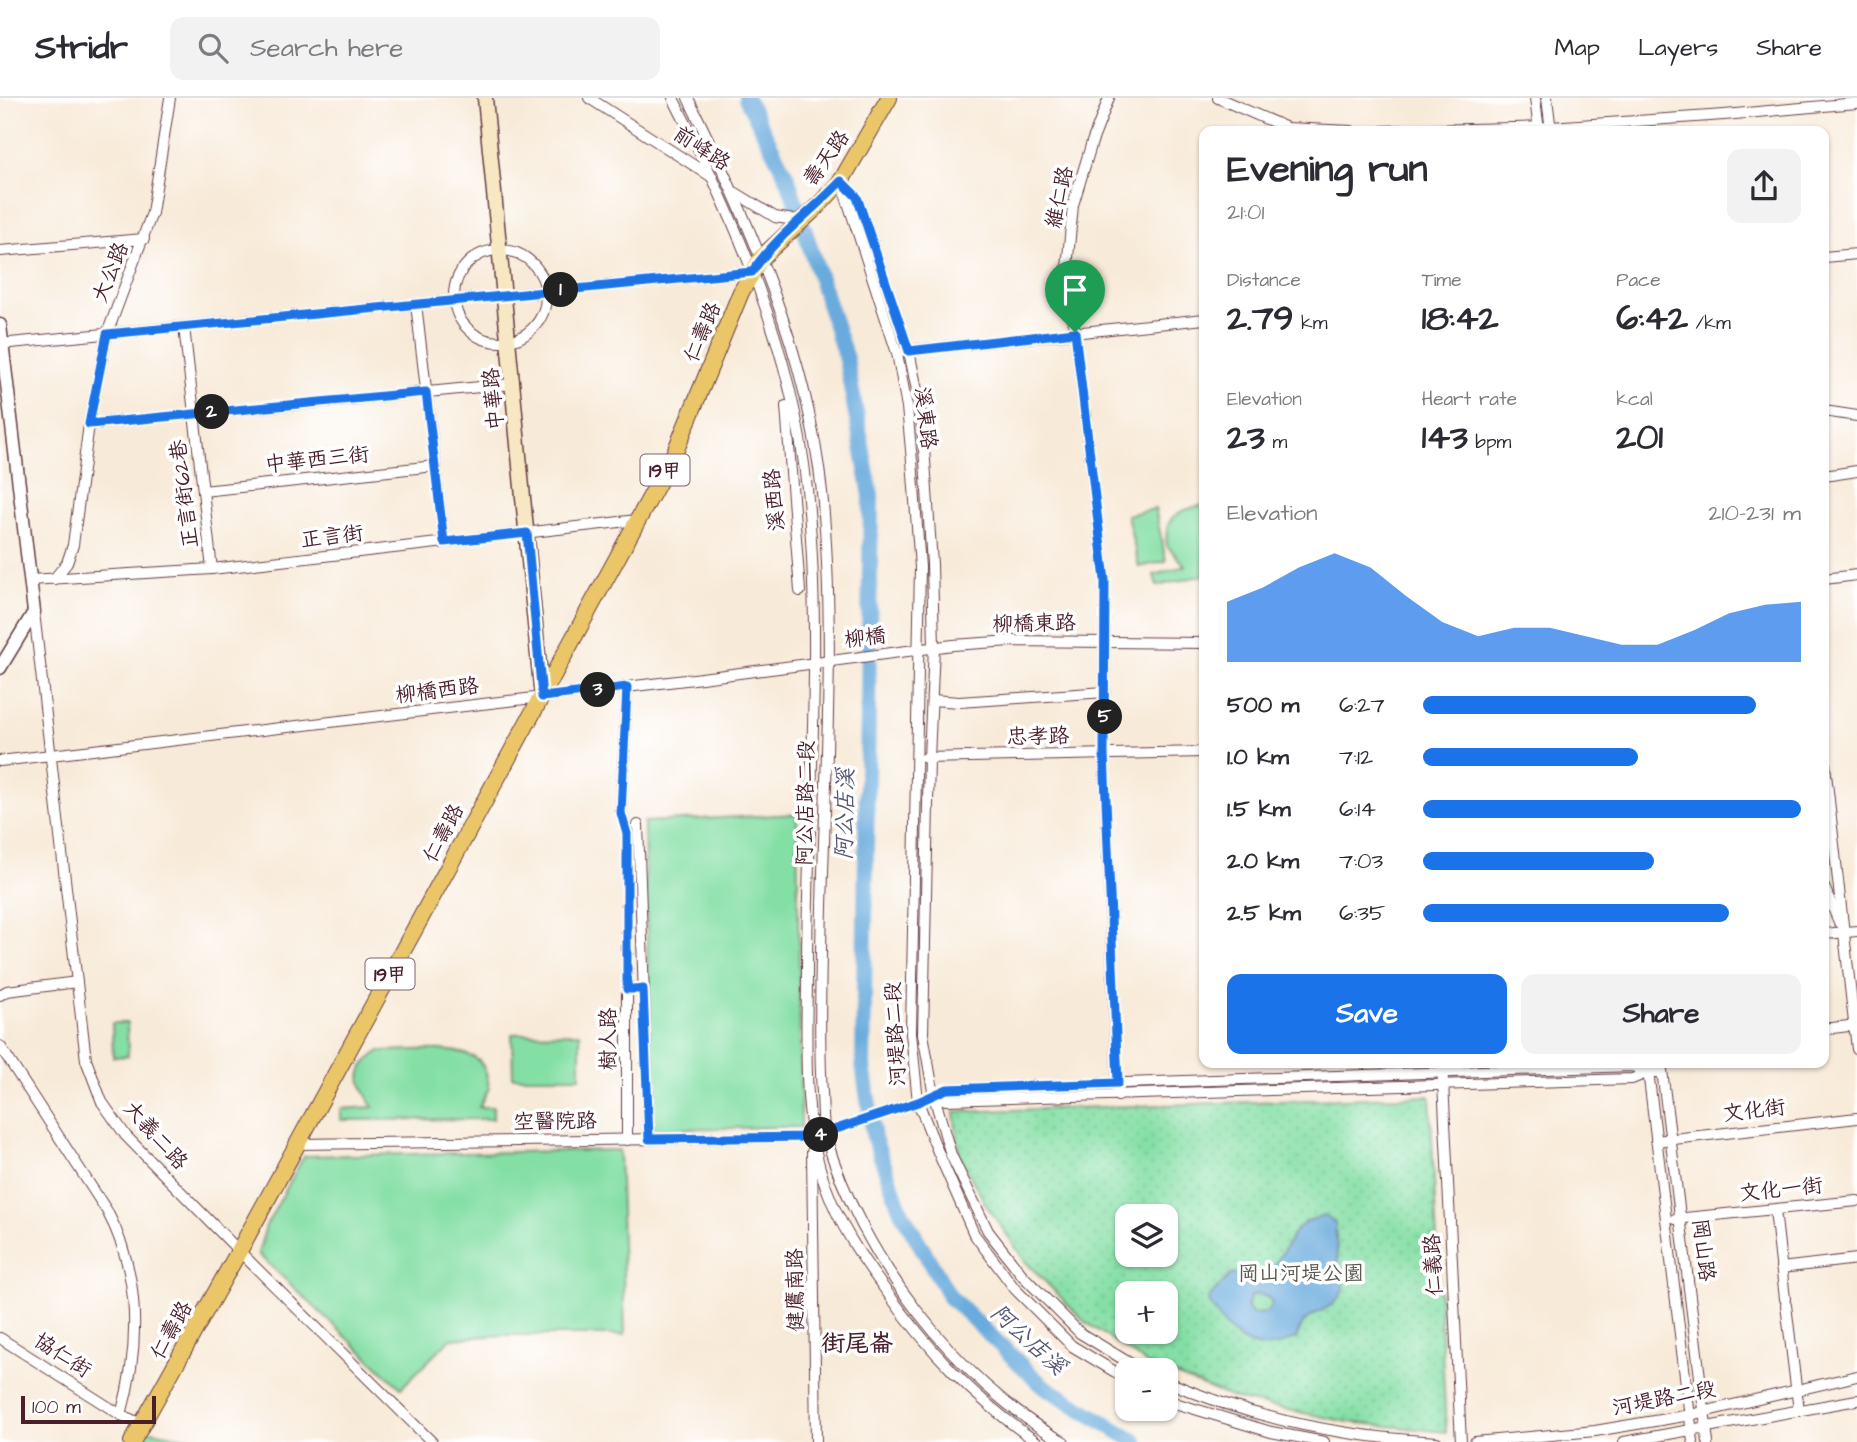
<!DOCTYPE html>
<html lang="en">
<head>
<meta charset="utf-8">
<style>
  :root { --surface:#fff; --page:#f2f2f3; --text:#2b2b33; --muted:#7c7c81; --line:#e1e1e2; --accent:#1a73e8 }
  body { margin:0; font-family:"Architects Daughter","LXGW WenKai TC",sans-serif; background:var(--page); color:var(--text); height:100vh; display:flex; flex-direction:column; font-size:26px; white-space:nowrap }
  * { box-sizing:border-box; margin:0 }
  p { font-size:23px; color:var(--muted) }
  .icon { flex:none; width:38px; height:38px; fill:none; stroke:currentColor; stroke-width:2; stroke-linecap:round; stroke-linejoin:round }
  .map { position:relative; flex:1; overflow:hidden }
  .sheet { position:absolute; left:1199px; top:28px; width:630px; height:942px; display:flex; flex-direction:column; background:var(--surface); border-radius:14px; box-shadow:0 2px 5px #0004 }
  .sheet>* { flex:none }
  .buttons { position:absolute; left:1115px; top:1106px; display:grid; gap:14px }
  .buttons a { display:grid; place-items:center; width:63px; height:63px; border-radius:14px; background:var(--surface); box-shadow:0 2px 5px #0004; font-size:35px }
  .scale { position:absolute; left:21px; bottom:18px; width:135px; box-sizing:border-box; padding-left:7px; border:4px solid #4a1f2b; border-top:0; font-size:19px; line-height:24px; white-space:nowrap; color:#4a1f2b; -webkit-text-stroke:5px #fff; paint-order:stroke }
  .pin { position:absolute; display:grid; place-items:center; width:60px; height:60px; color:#fff; margin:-72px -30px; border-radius:50% 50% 50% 0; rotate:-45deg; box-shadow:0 0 7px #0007 }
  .pin .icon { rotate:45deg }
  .km { position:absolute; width:35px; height:35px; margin:-18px; border-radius:50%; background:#222; color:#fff; font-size:19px; line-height:35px; text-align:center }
  .round { display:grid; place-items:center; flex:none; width:74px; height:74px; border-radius:14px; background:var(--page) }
  .head { display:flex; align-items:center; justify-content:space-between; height:119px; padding:0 28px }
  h1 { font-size:38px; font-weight:700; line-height:52px }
  .metrics { display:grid; grid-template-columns:repeat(3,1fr); gap:10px; height:119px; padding:7px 28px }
  .metrics div { display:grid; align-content:center }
  .metrics b { font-size:35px; font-weight:700 }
  .metrics small { font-size:19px; font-weight:400 }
  .metrics p { font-size:19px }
  .chart { height:196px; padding:14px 28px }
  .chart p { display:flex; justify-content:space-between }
  .chart svg { width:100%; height:126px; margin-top:7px; fill:var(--accent); opacity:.7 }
  .primary-button { display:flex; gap:14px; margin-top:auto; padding:14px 28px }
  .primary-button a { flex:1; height:80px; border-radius:14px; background:var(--accent); color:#fff; font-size:28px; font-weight:700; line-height:80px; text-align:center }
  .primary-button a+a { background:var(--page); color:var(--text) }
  ul { padding:0 28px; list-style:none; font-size:23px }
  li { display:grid; grid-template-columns:112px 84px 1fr; align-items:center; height:52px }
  li i { height:18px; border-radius:9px; background:var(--accent) }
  header { display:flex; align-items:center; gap:42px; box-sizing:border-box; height:98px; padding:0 35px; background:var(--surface); border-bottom:2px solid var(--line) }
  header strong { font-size:33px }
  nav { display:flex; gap:38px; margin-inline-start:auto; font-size:24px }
  .search { width:490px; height:63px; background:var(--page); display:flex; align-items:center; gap:18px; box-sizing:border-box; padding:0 24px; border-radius:14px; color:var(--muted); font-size:26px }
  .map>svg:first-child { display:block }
</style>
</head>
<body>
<header>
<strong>Stridr</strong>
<div class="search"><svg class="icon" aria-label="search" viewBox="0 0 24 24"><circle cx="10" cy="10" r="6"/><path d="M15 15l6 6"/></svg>Search here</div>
<nav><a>Map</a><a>Layers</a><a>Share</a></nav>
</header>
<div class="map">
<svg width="1857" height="1344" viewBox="0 0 1857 1344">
  <defs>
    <pattern id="park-dots" width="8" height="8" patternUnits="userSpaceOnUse" patternTransform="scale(1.75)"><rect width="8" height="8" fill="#84dfa5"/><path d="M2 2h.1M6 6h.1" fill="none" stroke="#74bf8e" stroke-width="1.8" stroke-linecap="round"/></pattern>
  </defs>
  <rect width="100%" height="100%" fill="#fff"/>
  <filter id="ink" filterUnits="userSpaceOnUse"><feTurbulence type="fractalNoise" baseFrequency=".0143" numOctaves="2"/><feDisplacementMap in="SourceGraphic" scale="14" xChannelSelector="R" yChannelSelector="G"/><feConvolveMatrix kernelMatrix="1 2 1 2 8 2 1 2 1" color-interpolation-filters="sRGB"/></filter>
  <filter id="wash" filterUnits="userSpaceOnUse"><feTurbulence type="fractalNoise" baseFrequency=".00686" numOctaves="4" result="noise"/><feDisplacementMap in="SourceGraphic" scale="28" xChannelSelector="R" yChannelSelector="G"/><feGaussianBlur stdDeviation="1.57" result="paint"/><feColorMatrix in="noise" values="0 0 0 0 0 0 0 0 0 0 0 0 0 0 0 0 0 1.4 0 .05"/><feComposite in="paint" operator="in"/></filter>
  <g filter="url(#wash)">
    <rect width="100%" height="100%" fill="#f8ead8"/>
    <g fill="#84dfa5" stroke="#677f68" stroke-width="2">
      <path d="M1204,407V477L1157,488L1154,477L1186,468L1167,448C1163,417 1179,412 1204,407Z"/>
      <polygon points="1155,411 1166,463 1139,469 1127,417"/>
      <polygon points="797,716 801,1029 652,1031 644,724"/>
      <polygon points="112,925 127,925 128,958 113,959"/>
      <polygon points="580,935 580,979 513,979 512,936"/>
      <path d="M380,953C404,953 464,946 480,964C486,971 488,981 489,990L479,1009H493V1021L341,1022V1011L373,1009C359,985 351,972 380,953Z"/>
      <polygon points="619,1052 625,1237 500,1237 450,1241 401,1290 258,1156 266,1128 304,1058"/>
    </g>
    <g fill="url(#park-dots)" stroke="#677f68" stroke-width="2" fill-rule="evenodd">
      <path d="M1430,998L1446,1334L1348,1324L1239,1302L1149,1267L1084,1223L1025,1163L985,1105L960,1059L954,1014ZM1127,1118H1166V1157H1127ZM1127,1195H1166V1234H1127Z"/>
      <polygon points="141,1331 190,1340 193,1344 134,1344"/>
    </g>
    <path fill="#69abdd" stroke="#5a6584" stroke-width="2" fill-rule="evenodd" d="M1324,1118L1335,1125L1338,1169L1344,1190C1342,1194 1339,1201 1335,1204C1316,1220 1305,1212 1296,1241C1286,1244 1274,1249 1264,1249C1237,1248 1219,1223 1208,1201L1230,1177L1246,1174L1259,1182L1267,1180L1296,1132L1307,1123ZM1259,1196L1269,1200L1272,1206C1268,1216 1262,1216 1252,1216L1247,1208L1251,1198Z"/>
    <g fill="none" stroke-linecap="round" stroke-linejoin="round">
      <polyline stroke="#69abdd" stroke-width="16" points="746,0 788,81 846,261 871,398 863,968 874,1040 901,1113 950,1199 1042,1287 1136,1344"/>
    </g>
  </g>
  <g filter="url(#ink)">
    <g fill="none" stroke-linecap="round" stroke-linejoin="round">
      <defs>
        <g id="minor">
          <polyline points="589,0 712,79"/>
          <path d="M673,0C736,122 793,253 807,391C823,551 807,712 807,872C807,944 801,1021 826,1089C839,1126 861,1159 884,1190C929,1253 973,1300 1037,1344"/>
          <path d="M688,0C750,125 807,254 822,394C837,547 823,702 821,856C820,902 819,949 822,995C823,1009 822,1025 826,1039C860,1157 957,1285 1064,1344"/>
          <polyline points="1109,0 1092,44 1073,107 1067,170 1105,482 1104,655 1118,998"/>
          <polyline points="1218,0 1287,30 1351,33"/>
          <polyline points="1535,0 1539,33"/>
          <polyline points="1547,0 1551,33"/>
          <polyline points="1383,33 1550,29 1724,17 1857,5"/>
          <polyline points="841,83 897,255 907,309 912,363 920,469 911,935 918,1004 938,1054 974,1136 1015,1191 1072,1248 1127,1281"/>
          <polyline points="841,83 857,99 909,253 920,307 925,363 932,466 934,549 929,660 923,936 934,998 951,1057 988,1133 1023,1178 1080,1235 1141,1272"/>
          <polyline points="736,95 775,119 801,123"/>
          <circle cx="500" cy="198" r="46"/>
          <polyline points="0,153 144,141"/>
          <polyline points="1824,159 1857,156"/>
          <polyline points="416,206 444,444"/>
          <polyline points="184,229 212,471"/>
          <polyline points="0,246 752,174"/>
          <polyline points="905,253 1204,221"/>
          <polyline points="786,308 800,493"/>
          <polyline points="1824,313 1857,318"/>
          <polyline points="89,326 512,286"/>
          <polyline points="1824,378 1857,373"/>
          <polyline points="203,393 435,368"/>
          <polyline points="54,481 67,465 73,447 89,326 107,236 152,115 170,0"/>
          <polyline points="1824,481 1857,477"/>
          <polyline points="30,482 212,471 637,422"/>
          <polyline points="34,514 86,962 102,1004 126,1038 239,1153 432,1344"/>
          <polyline points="627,589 621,714 627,736 627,1042"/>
          <polyline points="932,602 959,604 1105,594"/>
          <polyline points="1824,658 1857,951"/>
          <polyline points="925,660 1204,654"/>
          <polyline points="0,663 694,581 953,547 1011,543 1204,545"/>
          <polyline points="638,727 649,1041"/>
          <polyline points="1824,789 1839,824"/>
          <polyline points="1824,836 1857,833"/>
          <polyline points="0,897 7,893 77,884"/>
          <polyline points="1824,931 1857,927"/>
          <path d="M0,948L107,1113C141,1176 140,1249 121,1317"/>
          <polyline points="1442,964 1461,1344"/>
          <polyline points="1647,964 1693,1344"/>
          <polyline points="1661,964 1708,1344"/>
          <polyline points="934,998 946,1002 1632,981 1649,974 1662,974"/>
          <polyline points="1656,1043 1857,1020"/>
          <polyline points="298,1046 812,1039 918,1004 947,991 1632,968 1649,974"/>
          <polyline points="812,1054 816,1344"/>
          <polyline points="1775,1112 1785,1201"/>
          <polyline points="1675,1121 1857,1103"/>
          <polyline points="1781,1170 1857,1161"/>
          <polyline points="1786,1207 1799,1313"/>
          <polyline points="0,1240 121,1317 142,1326"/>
          <path d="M1166,1283C1251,1321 1344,1339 1437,1344"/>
          <polyline points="1166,1300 1178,1306 1271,1334 1324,1344"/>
          <polyline points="1475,1344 1595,1333 1690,1317 1857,1278"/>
          <polyline points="1624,1344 1857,1302"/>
        </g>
        <polyline id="tertiary" points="0,227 34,514 0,570"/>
        <polyline id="secondary" points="485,0 542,599"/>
        <polyline id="primary" points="132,1344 239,1153 675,354 741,194 761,160 819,107 841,83 889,0"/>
      </defs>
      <use href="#minor" stroke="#643d45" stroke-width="12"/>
      <use href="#tertiary" stroke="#643d45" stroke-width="15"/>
      <use href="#secondary" stroke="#643d45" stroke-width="17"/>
      <use href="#primary" stroke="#643d45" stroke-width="18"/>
      <use href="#minor" stroke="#fff" stroke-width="10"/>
      <use href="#tertiary" stroke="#fff" stroke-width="12"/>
      <use href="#secondary" stroke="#f7e8c3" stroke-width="14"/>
      <use href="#primary" stroke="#ebc669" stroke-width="16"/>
    </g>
  </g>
  <g fill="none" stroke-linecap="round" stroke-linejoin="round" filter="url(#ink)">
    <defs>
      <path id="route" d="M841,83L857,99L909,253L1075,234L1105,482L1104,655L1118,985L947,991L918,1004L812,1039L649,1041L643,891H627V736L621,715L627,589L542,599L527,435L444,444L426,294L89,326L107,236L752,174C775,139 812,114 841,83Z"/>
    </defs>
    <use href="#route" stroke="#fff" stroke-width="14"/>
    <use href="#route" stroke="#1a73e8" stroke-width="9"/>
  </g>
  <g text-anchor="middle" stroke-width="7" stroke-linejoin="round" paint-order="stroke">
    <g fill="#fff" stroke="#80626b" stroke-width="2">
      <rect x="640.5" y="356.5" width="49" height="31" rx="5"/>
      <rect x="365.5" y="860.5" width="49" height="31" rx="5"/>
    </g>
    <g font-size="19" font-weight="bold" fill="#4a1f2b">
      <text x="665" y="379">19甲</text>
      <text x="390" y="883">19甲</text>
    </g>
    <g font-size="21" fill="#4a1f2b" stroke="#fff">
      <text transform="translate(702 50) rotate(33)" y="7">前峰路</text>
      <text transform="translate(826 60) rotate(-55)" y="7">壽天路</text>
      <text transform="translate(1059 99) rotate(-78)" y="7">維仁路</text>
      <text transform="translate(110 174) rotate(-68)" y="7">大公路</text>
      <text transform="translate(702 234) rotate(-67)" y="7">仁壽路</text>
      <text transform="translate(493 301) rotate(-95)" y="7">中華路</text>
      <text transform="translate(926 320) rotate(83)" y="7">溪東路</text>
      <text transform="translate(317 361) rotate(-6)" y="7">中華西三街</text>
      <text transform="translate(184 396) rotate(-97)" y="7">正言街62巷</text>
      <text transform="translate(774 402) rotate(-95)" y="7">溪西路</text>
      <text transform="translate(332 438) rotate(-7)" y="7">正言街</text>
      <text transform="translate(1034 525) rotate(-1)" y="7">柳橋東路</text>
      <text transform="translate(865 539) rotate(-7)" y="7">柳橋</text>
      <text transform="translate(437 592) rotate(-7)" y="7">柳橋西路</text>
      <text transform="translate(1038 638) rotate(-1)" y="7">忠孝路</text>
      <text transform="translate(805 705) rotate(-89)" y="7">阿公店路二段</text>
      <text transform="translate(443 735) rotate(-62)" y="7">仁壽路</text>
      <text transform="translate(895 936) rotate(-93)" y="7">河堤路二段</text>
      <text transform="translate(608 941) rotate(-90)" y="7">樹人路</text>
      <text transform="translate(1754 1012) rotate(-7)" y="7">文化街</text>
      <text transform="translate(555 1023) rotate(-1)" y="7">空醫院路</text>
      <text transform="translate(156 1037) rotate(48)" y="7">大義二路</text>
      <text transform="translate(1781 1091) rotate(-6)" y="7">文化一街</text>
      <text transform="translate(1704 1152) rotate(83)" y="7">岡山路</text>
      <text transform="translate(1433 1167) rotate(-93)" y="7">仁義路</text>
      <text transform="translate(795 1192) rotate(-91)" y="7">健鷹南路</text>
      <text transform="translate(171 1232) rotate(-61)" y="7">仁壽路</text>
      <text transform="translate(63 1257) rotate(33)" y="7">協仁街</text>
      <text transform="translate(1664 1300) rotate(-11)" y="7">河堤路二段</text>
    </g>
    <g font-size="21" fill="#5b5950" stroke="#fff">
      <text x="1301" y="1182">岡山河堤公園</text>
    </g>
    <g font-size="23" font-style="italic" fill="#565772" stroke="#fff">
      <text transform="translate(844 716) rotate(-89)" y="8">阿公店溪</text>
      <text transform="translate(1029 1241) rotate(42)" y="8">阿公店溪</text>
    </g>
    <g font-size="24" font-weight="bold" fill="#4a1f2b" stroke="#fff">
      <text x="857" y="1253">街尾崙</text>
    </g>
  </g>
</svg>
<div class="buttons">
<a><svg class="icon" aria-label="layers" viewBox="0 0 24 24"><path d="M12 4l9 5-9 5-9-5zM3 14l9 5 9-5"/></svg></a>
<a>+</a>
<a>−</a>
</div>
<div class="scale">100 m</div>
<div class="pin" style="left:1075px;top:234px;background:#1e9e55"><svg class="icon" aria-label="arrive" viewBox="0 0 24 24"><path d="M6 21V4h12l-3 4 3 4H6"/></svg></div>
<b class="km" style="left:561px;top:192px">1</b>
<b class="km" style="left:212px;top:314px">2</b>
<b class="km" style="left:598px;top:592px">3</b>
<b class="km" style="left:821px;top:1037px">4</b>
<b class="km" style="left:1105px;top:619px">5</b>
<section class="sheet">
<div class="head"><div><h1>Evening run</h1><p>21:01</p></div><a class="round"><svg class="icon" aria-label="share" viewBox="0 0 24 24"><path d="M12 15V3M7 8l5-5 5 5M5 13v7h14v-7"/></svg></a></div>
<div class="metrics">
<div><p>Distance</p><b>2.79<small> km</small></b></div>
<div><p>Time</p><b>18:42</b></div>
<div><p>Pace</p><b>6:42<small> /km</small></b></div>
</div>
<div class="metrics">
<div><p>Elevation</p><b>23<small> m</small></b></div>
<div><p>Heart rate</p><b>143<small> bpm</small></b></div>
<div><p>kcal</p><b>201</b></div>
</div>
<div class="chart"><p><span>Elevation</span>210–231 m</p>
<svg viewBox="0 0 160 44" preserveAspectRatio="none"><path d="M0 44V23L10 18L20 11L30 6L40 11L50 21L60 30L70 35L80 32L90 32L100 35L110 38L120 38L130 33L140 27L150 24L160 23V44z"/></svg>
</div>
<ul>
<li><b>500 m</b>6:27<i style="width:88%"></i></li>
<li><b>1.0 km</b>7:12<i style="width:57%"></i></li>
<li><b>1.5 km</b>6:14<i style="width:100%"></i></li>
<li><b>2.0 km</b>7:03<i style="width:61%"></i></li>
<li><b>2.5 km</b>6:35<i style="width:81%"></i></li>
</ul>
<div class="primary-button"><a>Save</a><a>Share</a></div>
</section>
</div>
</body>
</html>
